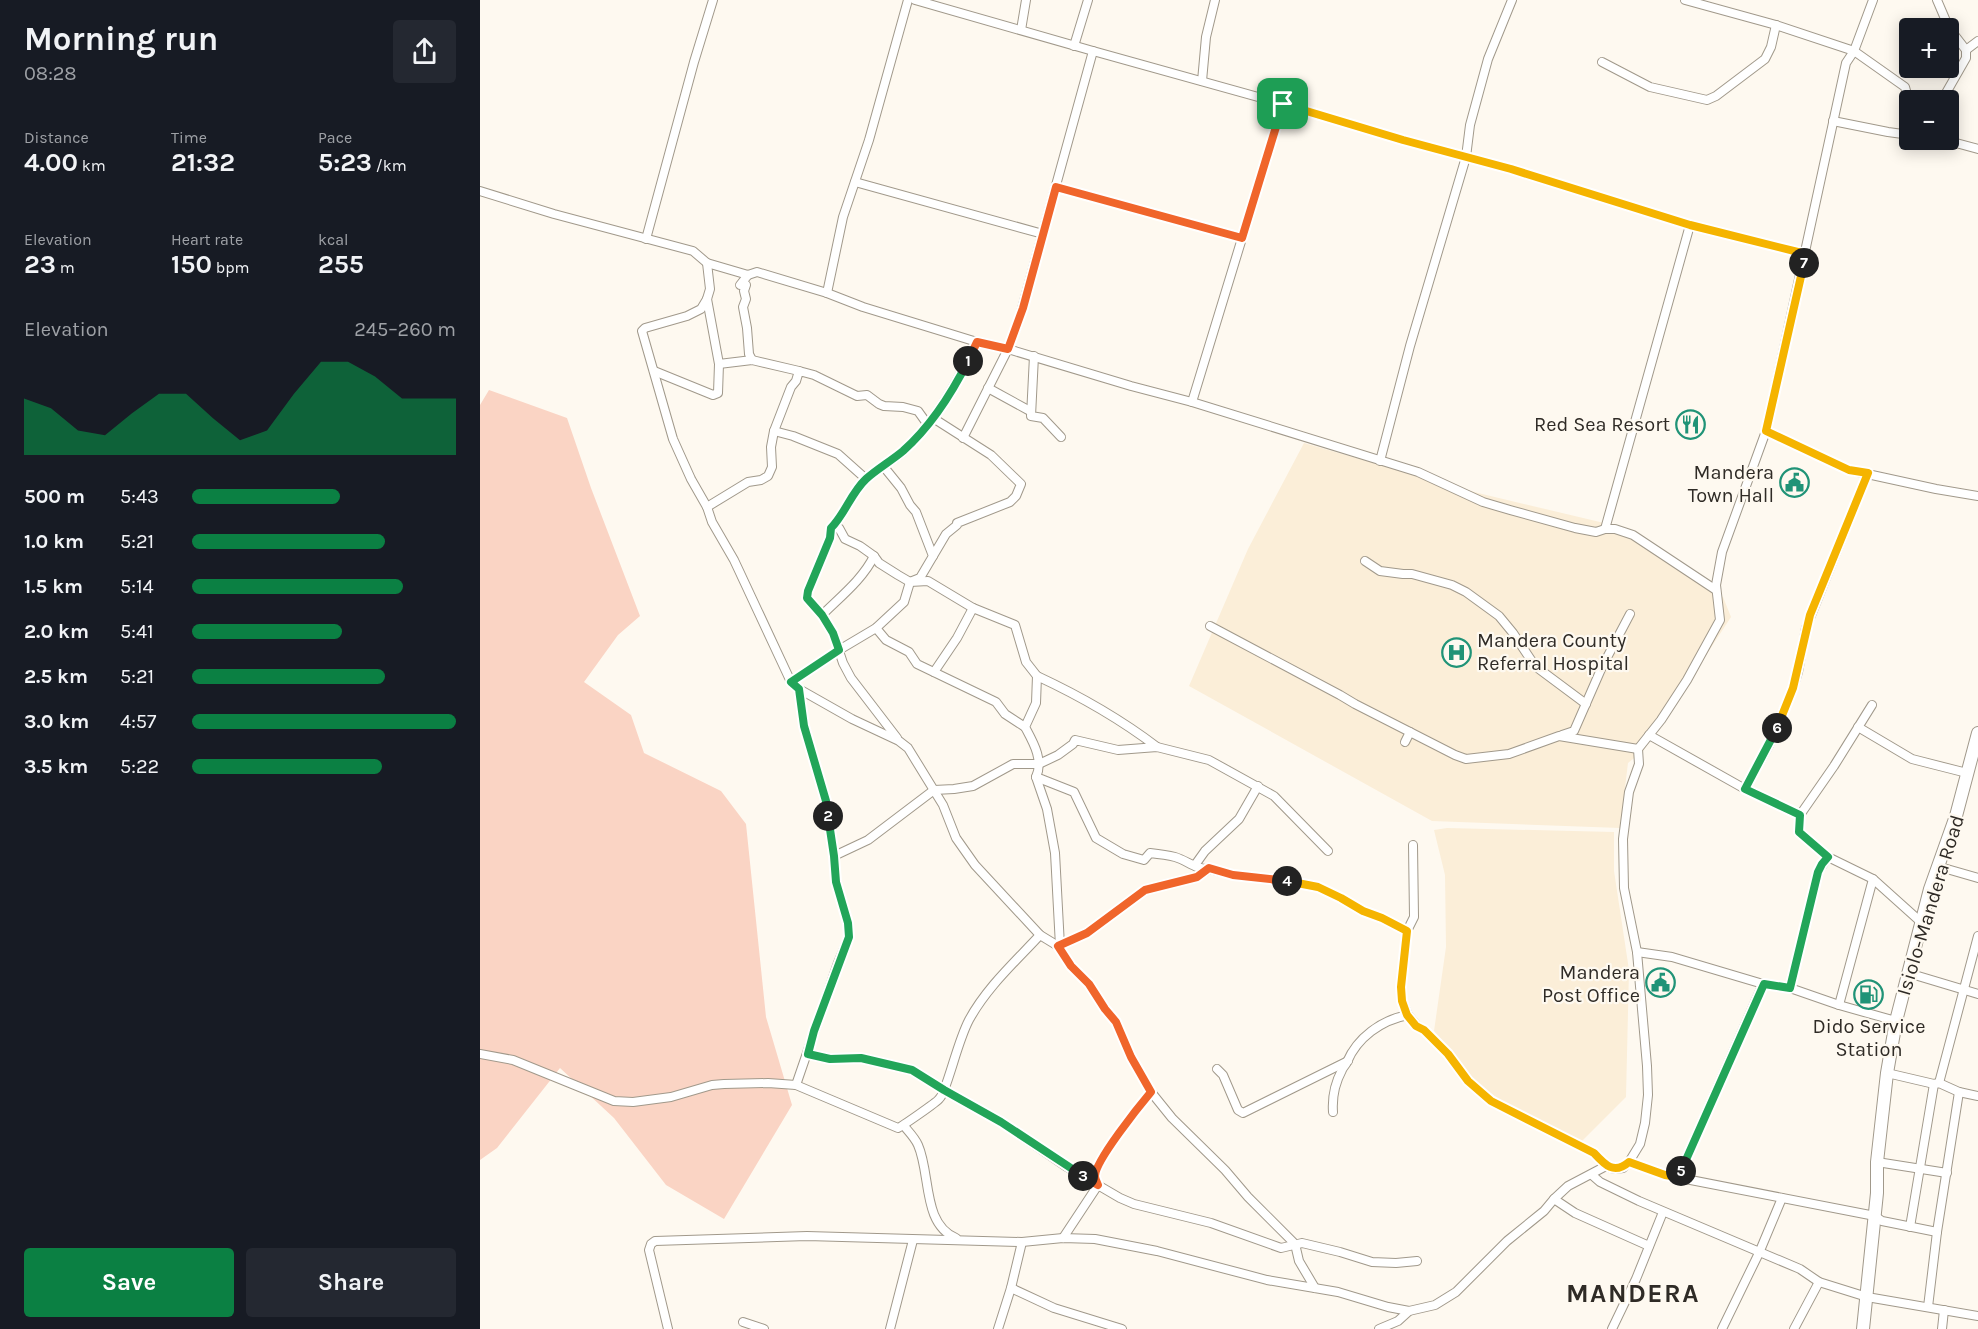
<!DOCTYPE html>
<html lang="en">
<head>
<meta charset="utf-8">
<style>
  :root { --surface:#171b24; --page:#242831; --text:#f1f3f6; --muted:#9ea1a6; --accent:#0b8043 }
  body { margin:0; font-family:Karla,sans-serif; background:var(--page); color:var(--text); height:100vh; display:flex; flex-direction:column; font-size:22px; white-space:nowrap }
  * { box-sizing:border-box; margin:0 }
  p { font-size:20px; color:var(--muted) }
  .icon { flex:none; width:33px; height:33px; fill:none; stroke:currentColor; stroke-width:2; stroke-linecap:round; stroke-linejoin:round }
  .map { position:relative; flex:1; overflow:hidden }
  .details { display:flex; flex-direction:column; background:var(--surface); width:480px }
  .details>* { flex:none }
  .buttons { position:absolute; left:1419px; top:18px; display:grid; gap:12px }
  .buttons a { display:grid; place-items:center; width:60px; height:60px; border-radius:6px; background:var(--surface); box-shadow:0 3px 15px #0003; font-size:30px }
  .pin { position:absolute; display:grid; place-items:center; width:51px; height:51px; color:#fff; margin:-26px; border-radius:12px; box-shadow:0 3px 9px #0006 }
  .km { position:absolute; width:30px; height:30px; margin:-15px; border-radius:50%; background:#222; color:#fff; font-size:16px; line-height:30px; text-align:center }
  .round { display:grid; place-items:center; flex:none; width:63px; height:63px; border-radius:6px; background:var(--page) }
  .overview { display:flex; align-items:center; justify-content:space-between; height:102px; padding:0 24px }
  h1 { font-size:33px; font-weight:700; line-height:45px }
  .metrics { display:grid; grid-template-columns:repeat(3,1fr); gap:9px; height:102px; padding:6px 24px }
  .metrics div { display:grid; align-content:center }
  .metrics b { font-size:26px; font-weight:700 }
  .metrics small { font-size:16px; font-weight:400 }
  .metrics p { font-size:16px }
  .chart { height:168px; padding:12px 24px }
  .chart p { display:flex; justify-content:space-between }
  .chart svg { width:100%; height:108px; margin-top:6px; fill:var(--accent); opacity:.7 }
  .action { display:flex; gap:12px; margin-top:auto; padding:12px 24px }
  .action a { flex:1; height:69px; border-radius:6px; background:var(--accent); color:#fff; font-size:24px; font-weight:700; line-height:69px; text-align:center }
  .action a+a { background:var(--page); color:var(--text) }
  ul { padding:0 24px; list-style:none; font-size:20px }
  li { display:grid; grid-template-columns:96px 72px 1fr; align-items:center; height:45px }
  li i { height:15px; border-radius:8px; background:var(--accent) }
  main { display:flex; flex:1; min-height:0 }
  .map>svg:first-child { display:block }
</style>
</head>
<body>
<main>
<section class="details">
<div class="overview"><div><h1>Morning run</h1><p>08:28</p></div><a class="round"><svg class="icon" aria-label="share" viewBox="0 0 24 24"><path d="M12 15V3M7 8l5-5 5 5M5 13v7h14v-7"/></svg></a></div>
<div class="metrics">
<div><p>Distance</p><b>4.00<small> km</small></b></div>
<div><p>Time</p><b>21:32</b></div>
<div><p>Pace</p><b>5:23<small> /km</small></b></div>
</div>
<div class="metrics">
<div><p>Elevation</p><b>23<small> m</small></b></div>
<div><p>Heart rate</p><b>150<small> bpm</small></b></div>
<div><p>kcal</p><b>255</b></div>
</div>
<div class="chart"><p><span>Elevation</span>245–260 m</p>
<svg viewBox="0 0 160 44" preserveAspectRatio="none"><path d="M0 44V21L10 25L20 34L30 36L40 27L50 19L60 19L70 29L80 38L90 34L100 19L110 6L120 6L130 12L140 21L150 21L160 21V44z"/></svg>
</div>
<ul>
<li><b>500 m</b>5:43<i style="width:56%"></i></li>
<li><b>1.0 km</b>5:21<i style="width:73%"></i></li>
<li><b>1.5 km</b>5:14<i style="width:80%"></i></li>
<li><b>2.0 km</b>5:41<i style="width:57%"></i></li>
<li><b>2.5 km</b>5:21<i style="width:73%"></i></li>
<li><b>3.0 km</b>4:57<i style="width:100%"></i></li>
<li><b>3.5 km</b>5:22<i style="width:72%"></i></li>
</ul>
<div class="action"><a>Save</a><a>Share</a></div>
</section>
<div class="map">
<svg width="1498" height="1329" viewBox="0 0 1498 1329">
  <rect width="100%" height="100%" fill="#fef9f0"/>
  <g fill="#fbeed8">
    <polygon points="824,443 998,493 1141,527 1243,597 1251,617 1164,750 1148,763 1140,828 952,821 709,686 768,549"/>
    <polygon points="967,828 1134,832 1134,871 1149,970 1146,1097 1102,1141 1049,1118 999,1086 954,1031 966,947 965,875 954,830"/>
  </g>
  <polygon fill="#fad4c4" points="9,390 87,418 111,488 160,616 138,635 104,682 151,715 164,753 241,791 266,824 286,1017 312,1105 244,1219 186,1185 134,1118 80,1068 17,1148 0,1160 0,405"/>
  <g fill="none" stroke-linecap="round" stroke-linejoin="round">
    <defs>
      <g id="minor">
        <polyline points="435,0 613,51 803,104 923,140 1031,169 1210,225 1326,254"/>
        <polyline points="1205,0 1296,25 1374,51 1425,87 1430,105"/>
        <polyline points="1457,0 1469,28 1486,50"/>
        <polyline points="541,30 546,0"/>
        <polyline points="594,46 608,0"/>
        <polyline points="1122,62 1170,87 1227,100 1236,96 1285,59 1291,47 1296,25"/>
        <polyline points="722,81 726,37 735,0"/>
        <polyline points="1462,100 1486,58 1486,50 1498,41"/>
        <polyline points="1353,121 1408,132 1430,135"/>
        <polyline points="1465,140 1498,149"/>
        <polyline points="375,182 563,234"/>
        <polyline points="576,187 762,238"/>
        <polyline points="0,191 74,214 213,251 227,263 268,275 277,272 347,293 383,307 497,342 528,349 651,386 712,402 938,472 1003,502 1030,510 1095,528 1116,532 1125,529 1135,529 1153,535 1236,590"/>
        <polyline points="166,239 214,62 233,0"/>
        <polyline points="227,263 230,289 227,299 239,364 272,360 319,371"/>
        <polyline points="268,275 260,285 266,285 264,291 266,299 263,307 267,328 269,354 272,360"/>
        <polyline points="347,293 363,217 389,140 428,0"/>
        <polyline points="227,299 221,309 207,316 165,328 162,331 193,439 211,479 227,507 232,522 254,560 311,682 319,689 372,719 419,741 428,748 463,805 476,838 495,865 560,935 578,946 591,966 609,984 625,1009 636,1022 651,1057 671,1092 692,1118 745,1170 768,1197 815,1244 819,1261 835,1288"/>
        <polyline points="554,356 551,416 563,418 581,437"/>
        <polyline points="174,371 233,395 238,393 239,364"/>
        <polyline points="508,388 550,411"/>
        <polyline points="712,402 803,104"/>
        <polyline points="453,418 511,455 541,484 536,496 530,502 477,523 477,525 466,534 453,556"/>
        <polyline points="294,431 313,436 358,454 386,479"/>
        <polyline points="1286,431 1369,470 1456,489 1498,496"/>
        <polyline points="483,438 528,349 538,323 613,51"/>
        <polyline points="900,461 930,346 986,157 990,125 1008,59 1032,0"/>
        <polyline points="227,507 268,482 281,480 288,476 292,467 291,447 294,431 311,387 316,381 319,371 334,375 377,396 387,395 399,404 404,406 423,407 438,411 448,425"/>
        <path d="M351,528H359L365,539L380,546L394,556L399,563L418,575L430,582L448,581L493,608L535,625L546,662L557,676L556,703L545,727C553,742 564,760 556,777L567,809L575,853L580,946"/>
        <polyline points="1125,529 1210,225"/>
        <polyline points="885,561 900,571 923,574 932,574 972,585 986,592 1019,616 1033,633 1055,666 1106,704"/>
        <path d="M342,615C360,597 383,579 394,556"/>
        <polyline points="730,626 860,695 875,704 975,755 986,759 1029,754 1079,736 1158,749"/>
        <polyline points="396,628 406,640 429,652 437,664 516,702 525,714 545,727"/>
        <polyline points="454,672 477,638 493,608"/>
        <path d="M557,676C600,696 639,718 677,747"/>
        <polyline points="311,682 359,650 396,628 424,602 430,582 440,578 453,556 436,512 430,505 421,488 404,467"/>
        <polyline points="1378,727 1432,759 1487,773"/>
        <polyline points="1082,735 1094,731 1122,667 1150,614"/>
        <polyline points="1169,735 1265,789 1320,815 1319,832 1348,857 1393,879 1442,923"/>
        <path d="M417,738L371,678L363,663L353,633L342,615L327,598L328,591L350,539L351,528C365,514 371,493 386,480C398,468 414,460 426,449C457,419 478,380 497,342"/>
        <polyline points="925,742 930,732"/>
        <path d="M556,777L594,792L616,838L643,854L664,860L670,853C679,854 687,855 695,857C706,860 717,870 728,869"/>
        <polyline points="1265,789 1289,745 1313,688 1318,672 1326,628 1388,473"/>
        <polyline points="1320,815 1354,766 1392,705"/>
        <polyline points="933,845 934,917 927,931 921,987 922,1001 928,1015 937,1026 944,1030 968,1054 988,1081 1011,1101 1114,1153 1126,1166"/>
        <polyline points="354,856 388,840 454,790 474,789 493,786 533,764 559,764 578,755 593,744 595,740 638,750 677,747 729,760 794,796 848,851"/>
        <polyline points="715,865 725,851 759,819 778,786"/>
        <polyline points="1460,867 1498,878"/>
        <polyline points="578,946 607,933 665,890 717,877 729,869 753,875 809,881 838,887 861,898 883,911 902,918 927,931"/>
        <polyline points="1157,952 1192,957 1283,984 1310,988 1359,1005 1416,1021"/>
        <polyline points="1428,973 1498,994"/>
        <polyline points="1310,988 1338,872 1348,857"/>
        <polyline points="1359,1005 1393,879"/>
        <path d="M0,1054L33,1060L134,1101L153,1102L191,1097L232,1085L244,1084L288,1083L316,1085L418,1128C421,1127 457,1102 459,1099C461,1097 463,1093 464,1090C472,1070 479,1039 489,1020C507,987 535,962 560,935"/>
        <polyline points="328,1054 350,1059 381,1058 432,1070 464,1090 521,1122 587,1167 640,1198 654,1204 731,1223 801,1248 822,1243 860,1252 892,1262 916,1263 937,1261"/>
        <polyline points="737,1069 743,1075 758,1110 763,1113 868,1061"/>
        <polyline points="1407,1073 1454,1084 1459,1083 1479,1092 1498,1096"/>
        <polyline points="1459,1083 1498,936"/>
        <polyline points="316,1085 358,963 369,937 368,923 356,882 354,856 346,801 324,726 319,689"/>
        <path d="M853,1112C852,1098 855,1083 862,1070C863,1067 866,1065 867,1062C877,1038 901,1020 928,1015"/>
        <path d="M424,1126C429,1132 435,1138 438,1145C451,1174 442,1224 476,1238"/>
        <polyline points="1149,1162 1185,1175 1395,1216 1402,1221 1457,1232"/>
        <polyline points="1397,1162 1467,1173"/>
        <polyline points="1112,1175 1120,1182 1159,1201 1320,1269 1339,1282 1387,1297 1498,1316"/>
        <polyline points="1198,1177 1283,984"/>
        <polyline points="1074,1199 1095,1213 1169,1246"/>
        <polyline points="1430,1227 1454,1084"/>
        <path d="M583,1238L618,1185C617,1182 615,1179 615,1176C615,1161 660,1105 671,1092"/>
        <polyline points="531,1288 574,1308 642,1329"/>
        <polyline points="1448,1307 1457,1232 1479,1092"/>
        <polyline points="263,1322 284,1329"/>
        <polyline points="188,1329 169,1250 171,1244 175,1241 327,1236 542,1242 583,1238 615,1239 677,1251 787,1280 858,1292 908,1307 929,1311"/>
        <polyline points="410,1329 433,1240"/>
        <polyline points="518,1329 531,1288 542,1242"/>
        <polyline points="899,1329 918,1321 929,1311 955,1305 976,1292 1027,1241 1064,1211 1074,1199 1088,1186 1126,1166 1134,1169 1143,1168 1149,1162 1160,1144 1165,1123 1168,1095 1167,1066 1157,952 1144,888 1143,839 1149,792 1159,764 1158,749 1181,720 1207,680 1240,620 1236,585 1242,552 1286,431 1366,63 1374,51 1393,0"/>
        <polyline points="1132,1329 1156,1279 1183,1212"/>
        <polyline points="1242,1329 1279,1253 1302,1198"/>
        <polyline points="1314,1329 1339,1282"/>
        <polyline points="1462,1329 1464,1310"/>
      </g>
      <polyline id="highway" points="1383,1329 1397,1193 1397,1162 1407,1073 1416,1021 1450,889 1476,816 1498,733"/>
    </defs>
    <use href="#minor" stroke="#a1998b" stroke-width="10"/>
    <use href="#highway" stroke="#a1998b" stroke-width="14"/>
    <use href="#minor" stroke="#fff" stroke-width="8"/>
    <use href="#highway" stroke="#fff" stroke-width="12"/>
  </g>
  <g fill="none" stroke-linecap="round" stroke-linejoin="round">
    <defs>
      <polyline id="split-1" points="488,361 497,342 528,349 543,308 576,187 762,238 803,104"/>
      <path id="split-2" d="M348,816L346,801L324,726L319,689L311,682L359,650L353,633L342,615L327,598L328,591L350,538L351,528C365,514 371,493 386,479C397,469 411,461 423,451C450,427 472,393 488,361"/>
      <polyline id="split-3" points="348,816 354,856 356,882 368,923 369,937 334,1031 328,1054 350,1059 381,1058 432,1070 464,1090 521,1122 603,1176"/>
      <path id="split-4" d="M603,1176L618,1185C617,1182 615,1179 615,1176C615,1161 660,1105 671,1092L651,1057L636,1022L625,1009L609,984L591,966L578,946L607,933L665,890L717,877L729,868L753,875L807,881"/>
      <path id="split-5" d="M807,881L838,887L861,898L883,911L902,918L927,931L921,987L922,1001L927,1015L936,1026L944,1030L968,1054L988,1081L1011,1101L1114,1153C1125,1165 1134,1175 1149,1162L1185,1175L1198,1177L1201,1171"/>
      <polyline id="split-6" points="1201,1171 1284,984 1310,988 1338,872 1342,864 1348,857 1319,832 1320,815 1265,789 1297,728"/>
      <polyline id="split-7" points="1297,728 1313,688 1330,615 1388,473 1369,470 1286,431 1324,263"/>
      <polyline id="split-8" points="803,104 923,140 1031,169 1210,225 1326,254 1324,263"/>
    </defs>
    <use href="#split-1" stroke="#fff" stroke-width="12"/>
    <use href="#split-2" stroke="#fff" stroke-width="12"/>
    <use href="#split-3" stroke="#fff" stroke-width="12"/>
    <use href="#split-4" stroke="#fff" stroke-width="12"/>
    <use href="#split-5" stroke="#fff" stroke-width="12"/>
    <use href="#split-6" stroke="#fff" stroke-width="12"/>
    <use href="#split-7" stroke="#fff" stroke-width="12"/>
    <use href="#split-8" stroke="#fff" stroke-width="12"/>
    <use href="#split-1" stroke="#f0652b" stroke-width="8"/>
    <use href="#split-2" stroke="#22a559" stroke-width="8"/>
    <use href="#split-3" stroke="#22a559" stroke-width="8"/>
    <use href="#split-4" stroke="#f0652b" stroke-width="8"/>
    <use href="#split-5" stroke="#f5b400" stroke-width="8"/>
    <use href="#split-6" stroke="#22a559" stroke-width="8"/>
    <use href="#split-7" stroke="#f5b400" stroke-width="8"/>
    <use href="#split-8" stroke="#f5b400" stroke-width="8"/>
  </g>
  <defs>
    <symbol id="restaurant-ring" viewBox="-11 -11 22 22"><circle r="9.5" fill="#fef9f0" stroke="#209377" stroke-width="1.5"/><path d="M-5-6h1v4h1v-4h1v4h1v-4h1v5L-1.5 .5V6h-2V.5L-5-1ZM5-6V6H3V1.5H1.5Q1.5-4 5-6Z" fill="#209377"/></symbol>
    <symbol id="civic-ring" viewBox="-11 -11 22 22"><circle r="9.5" fill="#fef9f0" stroke="#209377" stroke-width="1.5"/><path d="M-.6-6.5H3V-4.5H.6V-3L4-1V1h2V6H-6V1h2V-1L-.6-3ZM-1.2 2.5V6h2.4V2.5Z" fill="#209377"/></symbol>
    <symbol id="hospital-ring" viewBox="-11 -11 22 22"><circle r="9.5" fill="#fef9f0" stroke="#209377" stroke-width="1.5"/><path d="M-5-5h3v3.5h4V-5h3V5h-3V1.5h-4V5h-3Z" fill="#209377"/></symbol>
    <symbol id="fuel-ring" viewBox="-11 -11 22 22"><circle r="9.5" fill="#fef9f0" stroke="#209377" stroke-width="1.5"/><path d="M-5.5-6h7V0h2V4h1.3V-2.5L3-4.5l.8-.8L6-3V5H2.5V1h-1V6h-7ZM-4.2-4.7v3.2H.2V-4.7Z" fill="#209377"/></symbol>
  </defs>
  <g fill-rule="evenodd">
    <use href="#restaurant-ring" x="1194" y="408" width="33" height="33"/>
    <use href="#civic-ring" x="1298" y="466" width="33" height="33"/>
    <use href="#hospital-ring" x="960" y="636" width="33" height="33"/>
    <use href="#civic-ring" x="1164" y="966" width="33" height="33"/>
    <use href="#fuel-ring" x="1372" y="978" width="33" height="33"/>
  </g>
  <g text-anchor="middle" stroke-width="4.5" stroke-linejoin="round" paint-order="stroke">
    <g font-size="20" fill="#2f2b26" stroke="#fef9f0" text-anchor="end">
      <text x="1190" y="431">Red Sea Resort</text>
      <text x="1294" y="479">Mandera<tspan x="1294" dy="23">Town Hall</tspan></text>
      <text x="997" y="647" text-anchor="start">Mandera County<tspan x="997" dy="23">Referral Hospital</tspan></text>
      <text x="1160" y="979">Mandera<tspan x="1160" dy="23">Post Office</tspan></text>
      <text x="1389" y="1033" text-anchor="middle">Dido Service<tspan x="1389" dy="23">Station</tspan></text>
    </g>
    <g font-size="20" fill="#2f2b26" stroke="#fef9f0">
      <text transform="translate(1450 905) rotate(-73)" y="7">Isiolo-Mandera Road</text>
    </g>
    <g font-size="26" font-weight="bold" letter-spacing="1.5" fill="#2f2b26" stroke="#fef9f0">
      <text x="1153" y="1302">MANDERA</text>
    </g>
  </g>
</svg>
<div class="buttons">
<a>+</a>
<a>−</a>
</div>
<div class="pin" style="left:803px;top:104px;background:#1e9e55"><svg class="icon" aria-label="arrive" viewBox="0 0 24 24"><path d="M6 21V4h12l-3 4 3 4H6"/></svg></div>
<b class="km" style="left:488px;top:361px">1</b>
<b class="km" style="left:348px;top:816px">2</b>
<b class="km" style="left:603px;top:1176px">3</b>
<b class="km" style="left:807px;top:881px">4</b>
<b class="km" style="left:1201px;top:1171px">5</b>
<b class="km" style="left:1297px;top:728px">6</b>
<b class="km" style="left:1324px;top:263px">7</b>
</div>
</main>
</body>
</html>
